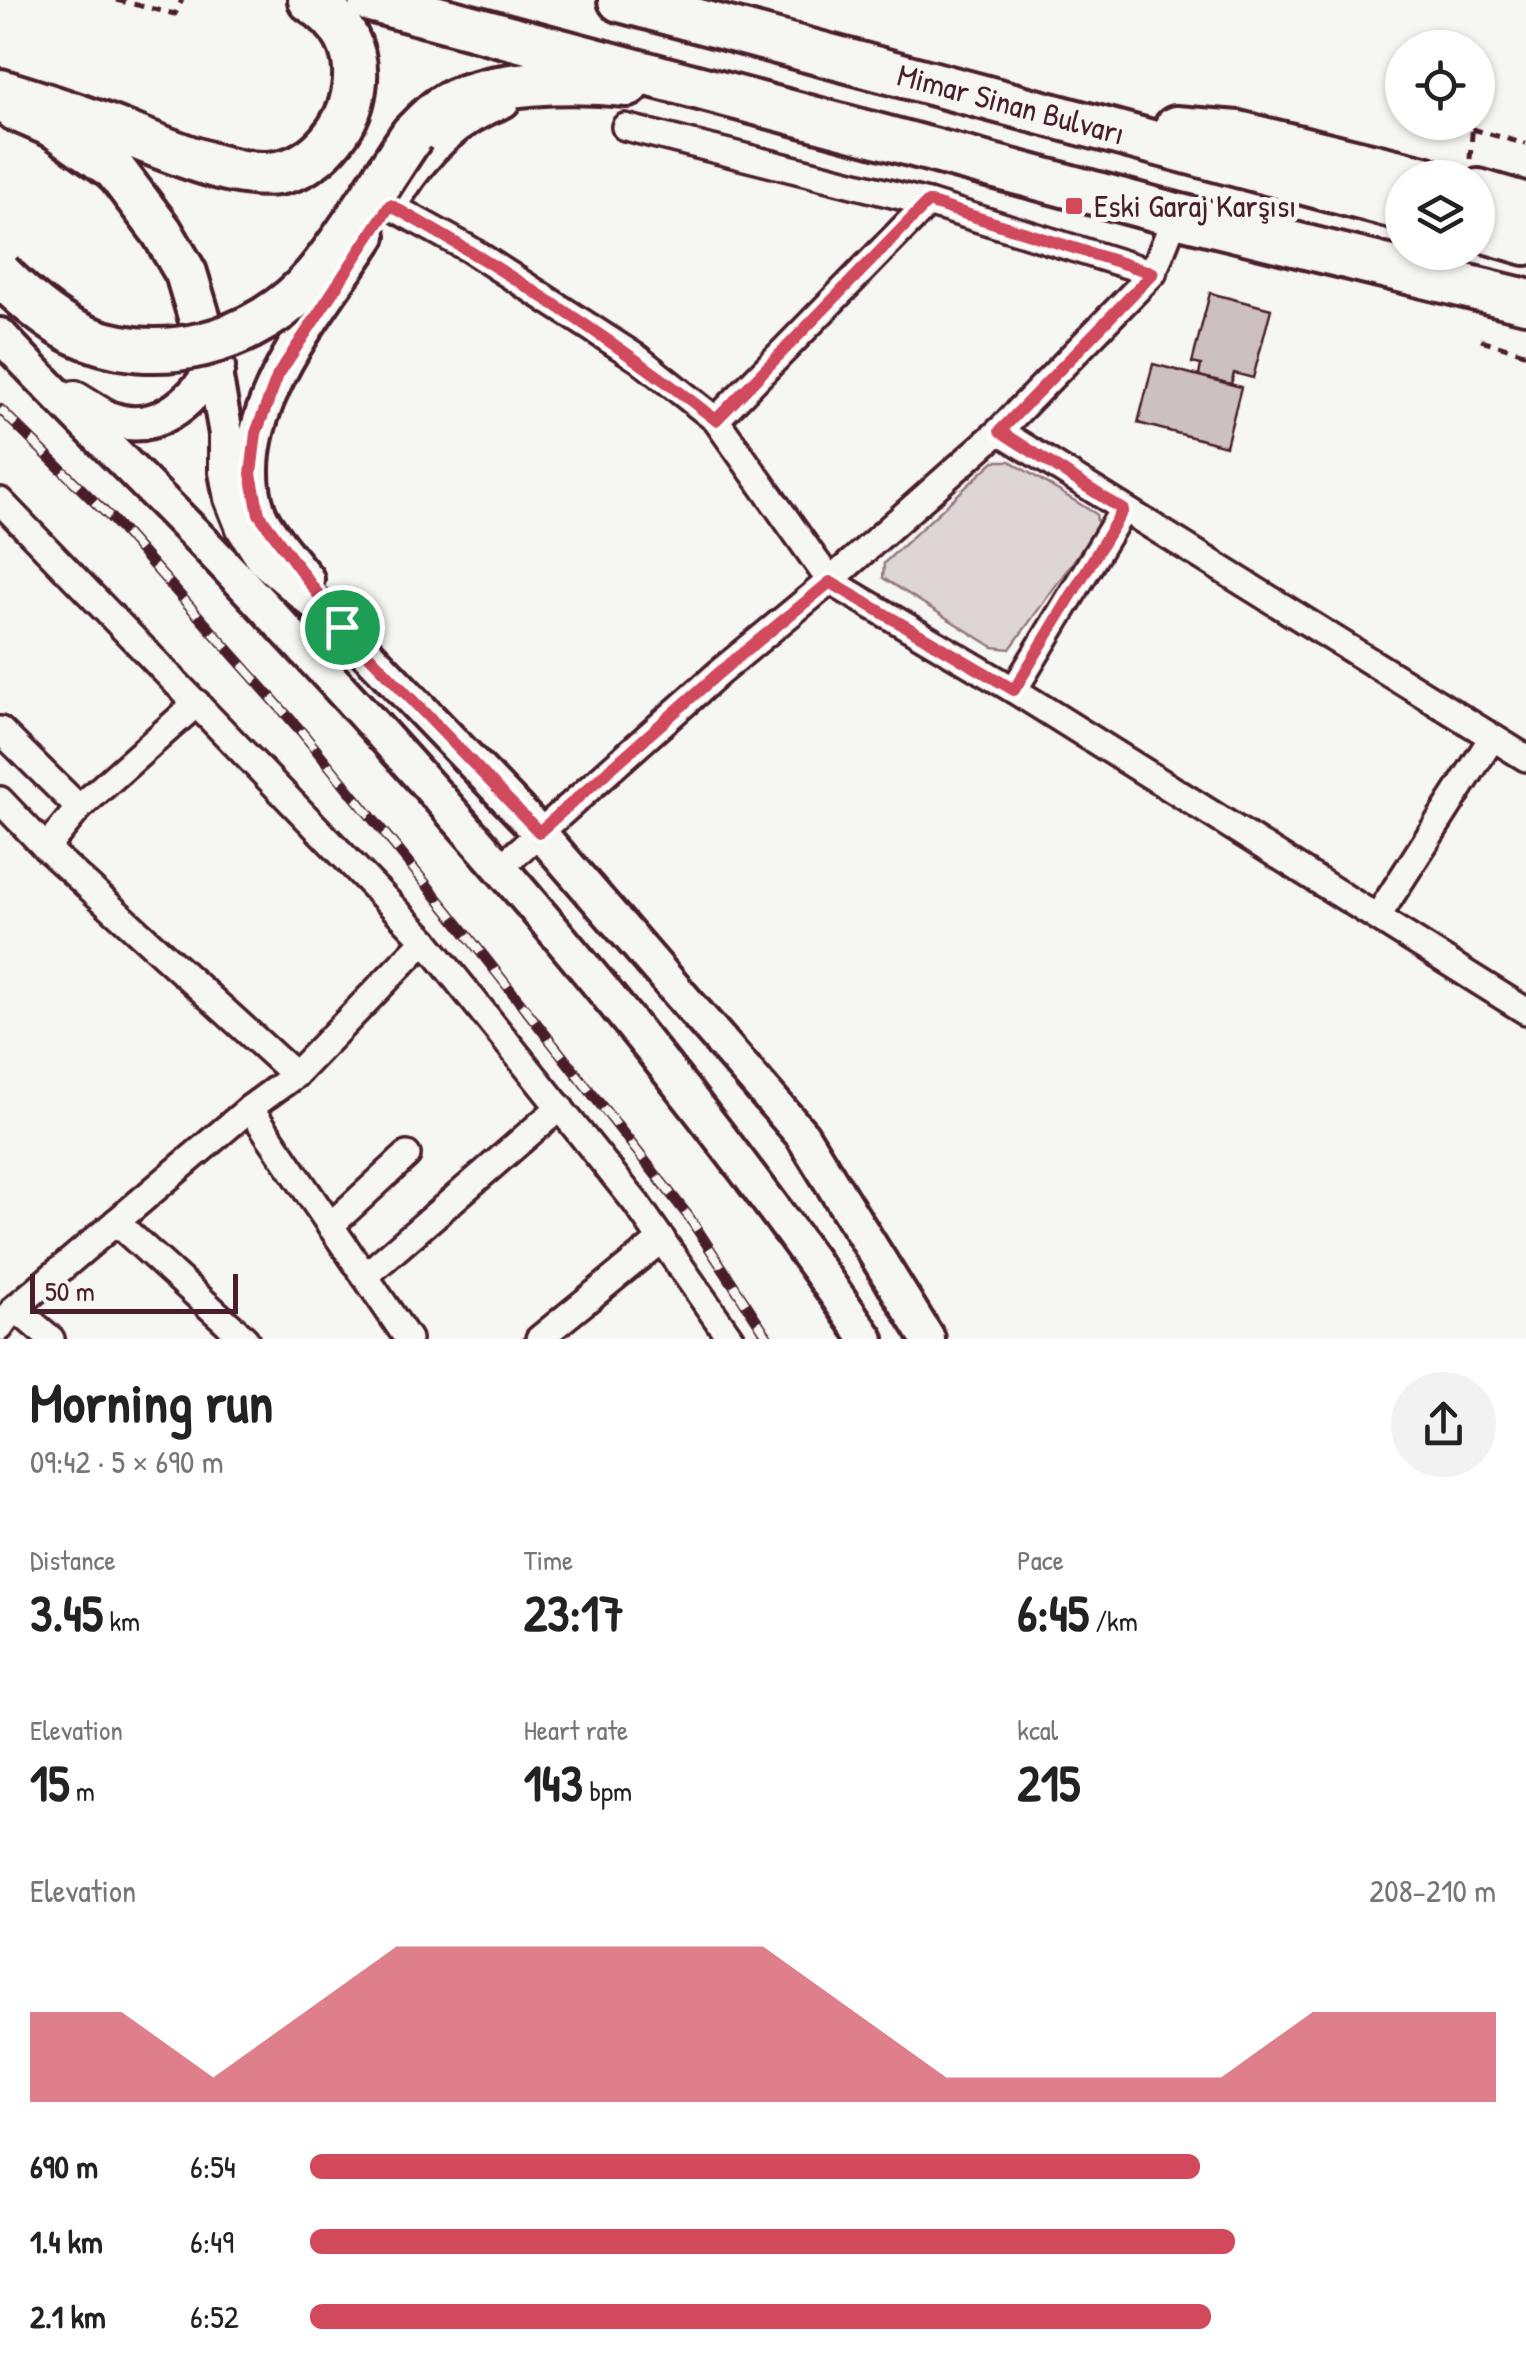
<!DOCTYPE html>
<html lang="en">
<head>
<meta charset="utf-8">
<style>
  :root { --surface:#fff; --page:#f2f2f2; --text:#222; --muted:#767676; --accent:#d1495b }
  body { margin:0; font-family:"Patrick Hand",sans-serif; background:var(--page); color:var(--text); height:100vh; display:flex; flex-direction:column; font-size:38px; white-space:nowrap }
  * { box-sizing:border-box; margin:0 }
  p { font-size:32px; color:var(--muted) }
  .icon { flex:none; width:55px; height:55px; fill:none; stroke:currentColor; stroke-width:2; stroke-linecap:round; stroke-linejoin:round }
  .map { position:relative; height:1339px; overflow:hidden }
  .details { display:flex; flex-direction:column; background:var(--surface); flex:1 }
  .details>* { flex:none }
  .fabs { position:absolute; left:1385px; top:30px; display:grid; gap:20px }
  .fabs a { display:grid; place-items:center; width:110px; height:110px; border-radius:50%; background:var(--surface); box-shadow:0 2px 8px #0004; font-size:50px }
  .scale { position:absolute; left:30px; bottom:25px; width:208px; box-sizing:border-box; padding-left:10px; border:5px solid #4a1f2b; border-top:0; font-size:28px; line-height:35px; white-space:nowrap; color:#4a1f2b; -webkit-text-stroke:8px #f6f6f2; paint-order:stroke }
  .pin { position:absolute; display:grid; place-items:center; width:85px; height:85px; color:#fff; margin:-42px; border:5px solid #fff; border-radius:50%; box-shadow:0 2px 10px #0007 }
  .round { display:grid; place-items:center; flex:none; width:105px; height:105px; border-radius:52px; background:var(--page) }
  .head { display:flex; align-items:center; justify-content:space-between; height:170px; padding:0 30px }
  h1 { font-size:55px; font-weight:800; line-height:75px }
  .stats { display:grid; grid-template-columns:repeat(3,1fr); gap:15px; height:170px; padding:10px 30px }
  .stats div { display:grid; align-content:center }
  .stats b { font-size:50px; font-weight:800 }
  .stats small { font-size:28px; font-weight:400 }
  .stats p { font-size:28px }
  .chart { height:280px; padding:20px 30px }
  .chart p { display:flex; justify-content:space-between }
  .chart svg { width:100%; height:180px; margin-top:10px; fill:var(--accent); opacity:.7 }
  ul { padding:0 30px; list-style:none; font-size:32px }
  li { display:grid; grid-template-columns:160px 120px 1fr; align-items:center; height:75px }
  li i { height:25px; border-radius:12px; background:var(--accent) }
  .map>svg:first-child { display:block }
</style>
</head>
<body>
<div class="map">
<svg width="1526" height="1339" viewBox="0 0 1526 1339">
  <rect width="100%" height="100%" fill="#f6f6f2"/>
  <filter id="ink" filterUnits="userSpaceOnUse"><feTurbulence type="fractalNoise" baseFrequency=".01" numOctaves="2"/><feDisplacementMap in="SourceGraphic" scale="20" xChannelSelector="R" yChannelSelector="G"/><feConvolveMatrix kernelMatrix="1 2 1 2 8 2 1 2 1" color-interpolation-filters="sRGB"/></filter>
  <g filter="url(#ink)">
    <polygon fill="#ddd6d5" stroke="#947a80" stroke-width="2.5" points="994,461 1010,461 1096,514 1098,527 1010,649 993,647 883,578 884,563"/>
    <g fill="#ccc1c0" stroke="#4a1f2b" stroke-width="2.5">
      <polygon points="1210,293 1271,309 1253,378 1234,373 1231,384 1199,376 1201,365 1192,363"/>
      <polygon points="1153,364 1241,387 1226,446 1138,423"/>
    </g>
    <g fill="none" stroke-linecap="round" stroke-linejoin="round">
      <defs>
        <g id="minor">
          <polyline points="625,127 928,203 1153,273"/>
          <polyline points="389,205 469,249 639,359 716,420 830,581 1014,690 1526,1011"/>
          <polyline points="716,420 928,203"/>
          <polyline points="999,431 1526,758"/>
          <polyline points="0,501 425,940 636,1203 731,1339"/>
          <polyline points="1014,690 1123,510"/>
          <polyline points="0,730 79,808"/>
          <polyline points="0,800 46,848 295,1075"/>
          <polyline points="46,848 79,808 197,703"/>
          <polyline points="500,868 720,672 830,581 999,431 1153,273 1176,215"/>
          <polyline points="1378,916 1492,738"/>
          <polyline points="250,1108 408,1339"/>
          <polyline points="116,1222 245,1339"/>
          <polyline points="330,1226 407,1155"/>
          <polyline points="365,1276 560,1107"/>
          <polyline points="15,1308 51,1339"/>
          <polyline points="0,1328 15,1308 250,1108 295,1075 425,940"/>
          <polyline points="539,1339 662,1239"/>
        </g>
        <g id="tertiary">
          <path d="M399,191C426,149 455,119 503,101"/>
          <path d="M0,335C72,413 149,485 222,562C454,806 676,1061 867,1339"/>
          <polyline points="214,367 226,434 226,472 231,498 243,528 263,559 342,627 539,832 802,1135 928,1339"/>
          <path d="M75,398C86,404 98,413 109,418C154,437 192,402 214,367"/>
          <path d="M307,579C293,561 265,531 258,510C227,416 321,310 369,236"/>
        </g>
        <polyline id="primary" points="15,110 54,127 115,170 162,232 186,273 214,367"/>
        <g id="trunk">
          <polyline points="370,0 1176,215 1526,301"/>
          <polyline points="620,0 1402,209"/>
          <path d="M0,91C37,102 73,114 109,127C152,143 231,180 277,173C317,167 349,127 354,89C360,50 343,21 310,0"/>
          <polyline points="1176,128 1238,133 1424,178"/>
          <path d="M412,135C421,126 431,115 441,108C485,79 577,80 628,85"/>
          <polyline points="1478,191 1526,205"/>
          <polyline points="1478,229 1526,243"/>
        </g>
      </defs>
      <use href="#minor" stroke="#4a1f2b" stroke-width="32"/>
      <use href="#tertiary" stroke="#4a1f2b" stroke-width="40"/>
      <use href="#primary" stroke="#4a1f2b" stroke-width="48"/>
      <use href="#trunk" stroke="#4a1f2b" stroke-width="50"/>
      <g stroke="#4a1f2b" stroke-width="5" stroke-dasharray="10 8" stroke-linecap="butt">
        <polyline points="116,0 175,14 182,0"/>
        <polyline points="1472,129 1526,144"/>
        <polyline points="1470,159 1473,122"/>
        <polyline points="1481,340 1524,353 1526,345"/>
      </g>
      <use href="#minor" stroke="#f6f6f2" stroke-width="25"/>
      <use href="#tertiary" stroke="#f6f6f2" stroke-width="32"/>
      <use href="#primary" stroke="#f6f6f2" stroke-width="40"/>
      <use href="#trunk" stroke="#f6f6f2" stroke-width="42"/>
      <defs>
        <polyline id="rail" points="0,409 112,519 300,730 453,917 689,1217 769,1339"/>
      </defs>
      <use href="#rail" stroke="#4a1f2b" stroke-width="11"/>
      <use href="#rail" stroke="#f6f6f2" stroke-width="8" stroke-dasharray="22" stroke-linecap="butt"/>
      <defs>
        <path id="trunk-bridge" d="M0,274C21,295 45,317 72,331C154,372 258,344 316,275C350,234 382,179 412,135"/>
      </defs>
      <use href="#trunk-bridge" stroke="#4a1f2b" stroke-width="50" stroke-linecap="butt"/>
      <use href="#trunk-bridge" stroke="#f6f6f2" stroke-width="42"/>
    </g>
  </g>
  <g fill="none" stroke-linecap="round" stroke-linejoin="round" filter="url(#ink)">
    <defs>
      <path id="route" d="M928,202L1153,273L1000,431L1123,510L1014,690L830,582L720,672L539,832L342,627L259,514L251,474L256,433L278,375L390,205C504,269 613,339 716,420Z"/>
    </defs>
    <use href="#route" stroke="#fff" stroke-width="20"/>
    <use href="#route" stroke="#d1495b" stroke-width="12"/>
  </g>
  <rect fill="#d1495b" stroke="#f6f6f2" stroke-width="4" x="1064" y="196" width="20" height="20" rx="5"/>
  <g text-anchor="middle" stroke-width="10" stroke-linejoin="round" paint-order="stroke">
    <g font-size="32" fill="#4a1f2b" stroke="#f6f6f2">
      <text transform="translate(1011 104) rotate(15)" y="11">Mimar Sinan Bulvarı</text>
    </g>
    <g font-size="32" fill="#4a1f2b" stroke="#f6f6f2" text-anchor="start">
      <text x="1094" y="217">Eski Garaj Karşısı</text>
    </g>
  </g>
</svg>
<div class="fabs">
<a><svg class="icon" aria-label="locate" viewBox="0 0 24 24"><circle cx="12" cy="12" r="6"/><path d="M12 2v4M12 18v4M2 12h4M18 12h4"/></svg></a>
<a><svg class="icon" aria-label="layers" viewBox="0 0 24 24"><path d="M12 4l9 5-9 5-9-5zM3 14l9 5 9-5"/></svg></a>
</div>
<div class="scale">50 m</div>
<div class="pin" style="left:342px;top:627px;background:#1e9e55"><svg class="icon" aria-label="arrive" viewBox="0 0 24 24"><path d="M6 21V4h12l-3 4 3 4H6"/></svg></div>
</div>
<section class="details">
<div class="head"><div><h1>Morning run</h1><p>09:42 · 5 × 690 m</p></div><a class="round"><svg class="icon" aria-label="share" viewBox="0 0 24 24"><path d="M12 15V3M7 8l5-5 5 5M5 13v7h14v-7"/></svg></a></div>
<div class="stats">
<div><p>Distance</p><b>3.45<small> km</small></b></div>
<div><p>Time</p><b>23:17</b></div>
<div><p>Pace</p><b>6:45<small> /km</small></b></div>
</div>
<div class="stats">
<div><p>Elevation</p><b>15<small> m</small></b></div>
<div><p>Heart rate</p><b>143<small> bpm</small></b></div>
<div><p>kcal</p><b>215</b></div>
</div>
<div class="chart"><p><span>Elevation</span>208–210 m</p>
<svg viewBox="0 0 160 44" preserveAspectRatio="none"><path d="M0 44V22L10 22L20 38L30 22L40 6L50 6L60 6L70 6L80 6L90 22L100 38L110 38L120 38L130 38L140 22L150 22L160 22V44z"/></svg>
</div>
<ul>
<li><b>690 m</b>6:54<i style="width:75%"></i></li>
<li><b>1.4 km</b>6:49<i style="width:78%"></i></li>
<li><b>2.1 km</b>6:52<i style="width:76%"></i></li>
</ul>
</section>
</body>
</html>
